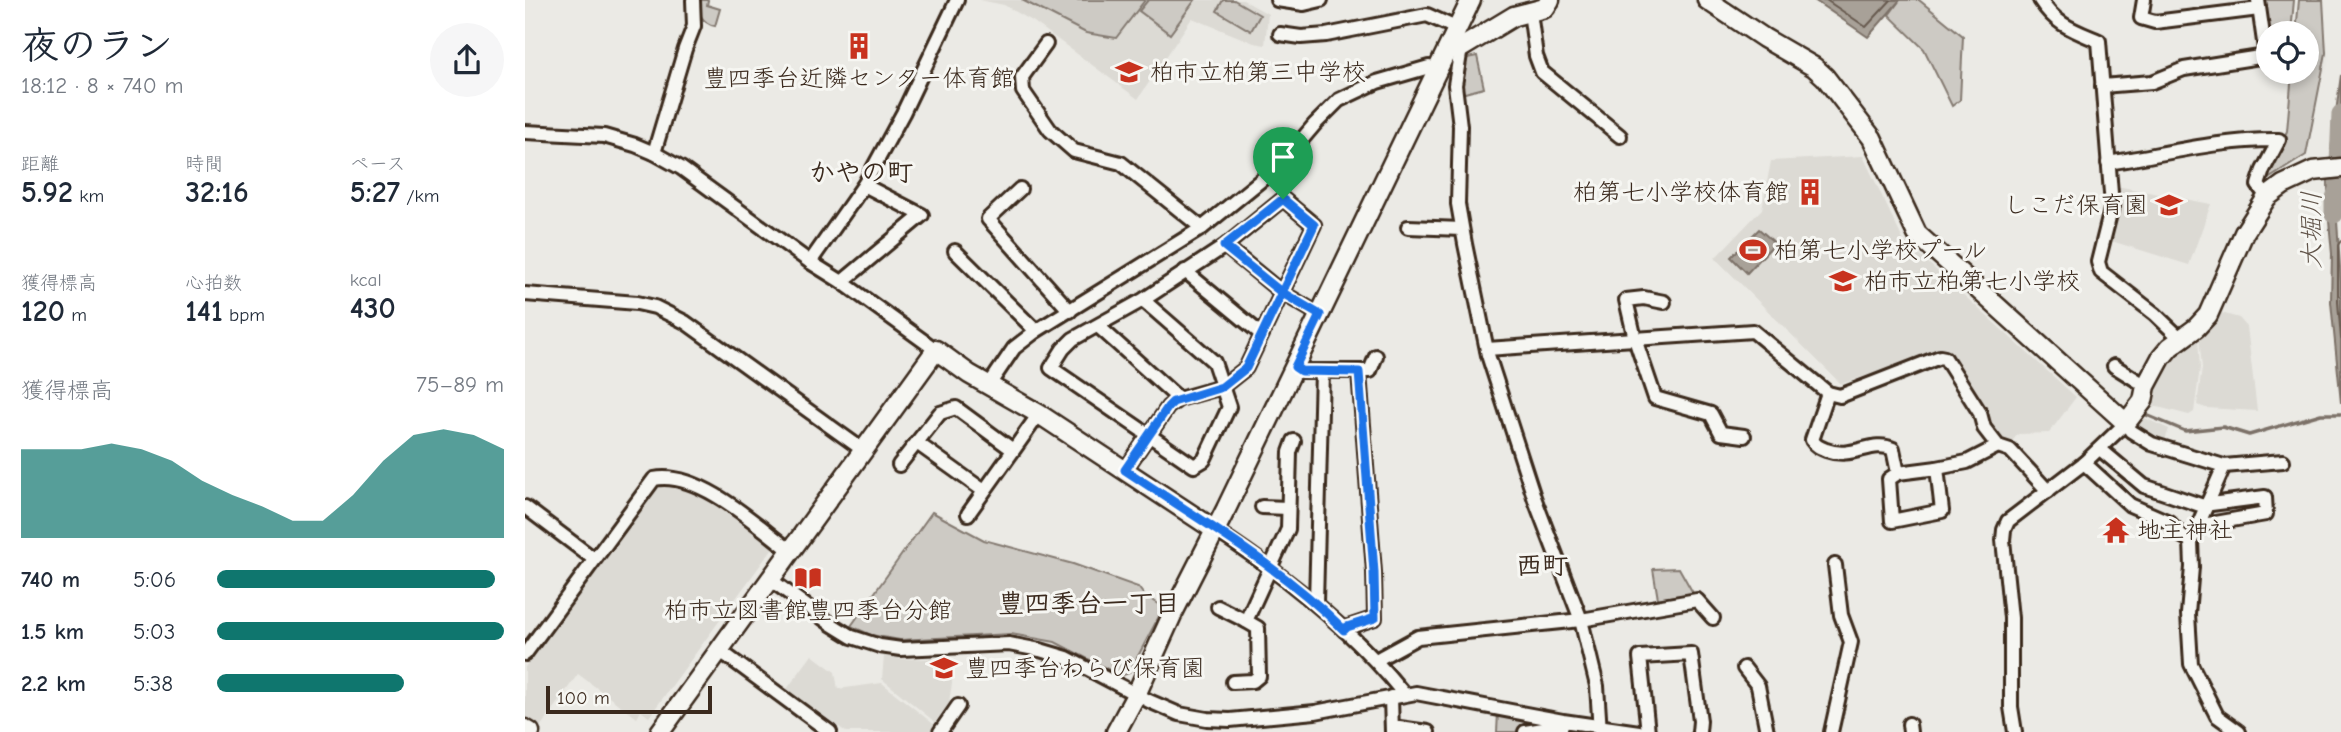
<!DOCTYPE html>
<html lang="ja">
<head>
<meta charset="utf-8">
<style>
  :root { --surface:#fff; --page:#f6f6f7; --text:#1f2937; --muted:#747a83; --accent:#0f766e }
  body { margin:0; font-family:"Comic Neue","Klee One",sans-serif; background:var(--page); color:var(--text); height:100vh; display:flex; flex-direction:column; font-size:26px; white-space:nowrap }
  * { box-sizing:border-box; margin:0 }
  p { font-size:23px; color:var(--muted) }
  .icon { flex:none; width:38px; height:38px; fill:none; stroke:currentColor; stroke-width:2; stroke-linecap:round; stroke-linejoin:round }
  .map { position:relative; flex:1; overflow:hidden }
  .details { display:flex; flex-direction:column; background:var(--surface); width:525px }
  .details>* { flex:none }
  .tools { position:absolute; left:1731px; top:21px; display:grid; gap:14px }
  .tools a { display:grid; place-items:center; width:63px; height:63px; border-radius:50%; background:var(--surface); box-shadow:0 4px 10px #0003; font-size:35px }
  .scale { position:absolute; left:21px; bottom:18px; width:166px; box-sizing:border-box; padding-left:7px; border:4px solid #3b2a1e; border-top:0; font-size:19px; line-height:24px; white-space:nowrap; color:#3b2a1e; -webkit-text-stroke:5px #f6f6f2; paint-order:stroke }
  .pin { position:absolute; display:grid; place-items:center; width:60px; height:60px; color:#fff; margin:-72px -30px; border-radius:50% 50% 50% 0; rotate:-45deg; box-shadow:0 0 7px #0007 }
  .pin .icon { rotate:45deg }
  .round { display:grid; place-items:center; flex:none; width:74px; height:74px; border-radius:37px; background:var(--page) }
  .head { display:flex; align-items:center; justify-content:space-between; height:119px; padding:0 21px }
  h1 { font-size:38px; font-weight:600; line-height:52px }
  .metrics { display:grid; grid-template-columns:repeat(3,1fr); gap:10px; height:119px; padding:7px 21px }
  .metrics div { display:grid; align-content:center }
  .metrics b { font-size:30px; font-weight:600 }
  .metrics small { font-size:19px; font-weight:400 }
  .metrics p { font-size:19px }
  .chart { height:196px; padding:14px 21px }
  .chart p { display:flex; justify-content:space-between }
  .chart svg { width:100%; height:126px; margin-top:7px; fill:var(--accent); opacity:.7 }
  ul { padding:0 21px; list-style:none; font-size:23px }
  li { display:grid; grid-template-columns:112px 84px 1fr; align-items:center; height:52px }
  li i { height:18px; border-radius:9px; background:var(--accent) }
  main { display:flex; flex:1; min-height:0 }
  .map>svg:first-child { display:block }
</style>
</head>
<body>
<main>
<section class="details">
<div class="head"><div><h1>夜のラン</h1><p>18:12 · 8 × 740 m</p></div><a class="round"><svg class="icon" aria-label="share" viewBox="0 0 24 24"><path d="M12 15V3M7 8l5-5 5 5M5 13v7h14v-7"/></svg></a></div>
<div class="metrics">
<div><p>距離</p><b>5.92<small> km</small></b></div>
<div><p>時間</p><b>32:16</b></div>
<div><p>ペース</p><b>5:27<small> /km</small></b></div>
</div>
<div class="metrics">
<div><p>獲得標高</p><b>120<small> m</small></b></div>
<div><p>心拍数</p><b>141<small> bpm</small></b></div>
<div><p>kcal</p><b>430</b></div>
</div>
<div class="chart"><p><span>獲得標高</span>75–89 m</p>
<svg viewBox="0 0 160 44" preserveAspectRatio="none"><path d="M0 44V13L10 13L20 13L30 11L40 13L50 17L60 24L70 29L80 33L90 38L100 38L110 29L120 17L130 8L140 6L150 8L160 13V44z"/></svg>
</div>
<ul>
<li><b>740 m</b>5:06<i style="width:97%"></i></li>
<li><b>1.5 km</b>5:03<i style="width:100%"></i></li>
<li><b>2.2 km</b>5:38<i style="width:65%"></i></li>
</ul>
</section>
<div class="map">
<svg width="1816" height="732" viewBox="0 0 1816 732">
  <rect width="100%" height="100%" fill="#ebeae5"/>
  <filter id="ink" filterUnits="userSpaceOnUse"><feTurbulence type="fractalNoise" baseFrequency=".0143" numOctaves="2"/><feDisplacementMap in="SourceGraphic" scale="14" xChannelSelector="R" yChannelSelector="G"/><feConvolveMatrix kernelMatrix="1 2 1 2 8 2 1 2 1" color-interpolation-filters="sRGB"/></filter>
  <g filter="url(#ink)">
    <g fill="#dcdad4">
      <polygon points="455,0 718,0 743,14 740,45 729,43 667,18 613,99 509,22 479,5"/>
      <polygon points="1338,156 1378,240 1551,397 1524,433 1493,434 1484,445 1471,437 1461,420 1461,413 1421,352 1416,351 1316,384 1190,258 1237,209 1246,161"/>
      <polygon points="1591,186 1686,204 1664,265 1580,239"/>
      <polygon points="1693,312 1714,318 1722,327 1732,411 1681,408 1672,405 1677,368 1674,336"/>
      <polygon points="1673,338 1675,368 1669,412 1664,415 1625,405 1633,376 1652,352"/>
      <polygon points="1617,417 1644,429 1638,446 1607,428"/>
      <polygon points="136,485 172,491 247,546 247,549 124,717 116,711 112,718 53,674 13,730 0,721 0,667 92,534 127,487"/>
      <polygon points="287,655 310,672 313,689 357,683 411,726 407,732 321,732 262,689"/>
      <polygon points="359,656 381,659 425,658 427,683 424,703 410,722 357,679"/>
    </g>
    <g fill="#cdcac4" stroke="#847a71" stroke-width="2">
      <path d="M172,0H183L182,5L195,9L190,26C176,23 174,13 172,0Z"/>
      <polygon points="497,0 620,0 591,38 561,33"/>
      <polygon points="623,0 670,0 645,34 614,11"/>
      <polygon points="698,0 709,0 735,15 726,31 692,11"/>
      <polygon points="1375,0 1394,0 1438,36 1435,100 1427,106 1399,49 1364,15"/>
      <polygon points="1738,0 1769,0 1766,33 1743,33"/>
      <polygon points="1774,0 1798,0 1801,53 1781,155 1740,181 1762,131 1767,72 1782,72 1782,33 1771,33"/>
      <polygon points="952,56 959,88 936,94 934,86 942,58"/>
      <polygon points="407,512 459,540 548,564 613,587 619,595 639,607 604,673 596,676 530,642 486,634 375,640 346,635 326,626"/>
      <polygon points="1154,568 1168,593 1133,599 1128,569"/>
      <polygon points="973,713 1027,723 990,732 972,732"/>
    </g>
    <g fill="#a8a198" stroke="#7c7167" stroke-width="2">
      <polygon points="1289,0 1375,0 1343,37"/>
      <polygon points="1816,75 1816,150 1806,149"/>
      <polygon points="1814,180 1812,221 1816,282 1816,403 1806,302 1807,254 1803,210 1803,181"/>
      <polygon points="1234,229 1250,243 1222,273 1206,257"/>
    </g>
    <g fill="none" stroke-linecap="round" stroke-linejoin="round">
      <g stroke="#675a4f" stroke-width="2">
        <polyline points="1301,0 1341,27 1366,0"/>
        <polyline points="1816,241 1813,245 1813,302 1816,339"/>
      </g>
      <polyline stroke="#7c7167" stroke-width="3.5" points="1619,414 1660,431 1698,427 1724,435 1796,414 1816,414"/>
      <polyline stroke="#a8a198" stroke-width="19" points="1809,214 1809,201 1813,189 1816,114"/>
      <defs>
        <g id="street">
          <polyline points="752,0 779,4 796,0"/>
          <path d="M1515,0C1531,25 1548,30 1574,41L1587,206L1573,262L1576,272L1630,314L1656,339"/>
          <polyline points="1619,0 1616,18 1630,22 1734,9"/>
          <polyline points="1005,12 1011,56 1017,72 1095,136"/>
          <polyline points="755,34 776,37 801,35 902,15 933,29"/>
          <polyline points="521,44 497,77 498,91 525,130 549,151 596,163 677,228"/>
          <polyline points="936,48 930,85 935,126 933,204 940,244 963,355 1010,500 1056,620 1072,686 1075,732"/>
          <polyline points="1577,86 1627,82 1659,69 1741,56 1733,0"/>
          <polyline points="0,132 79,136 110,145 129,153 156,168 285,262 317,282 411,350"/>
          <polyline points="129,153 160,49 169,26 168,0"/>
          <path d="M1583,163C1640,154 1697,139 1754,140L1738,170L1733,185L1742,197"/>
          <polyline points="495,189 463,219 545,311"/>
          <polyline points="883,227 937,229"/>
          <polyline points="700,246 756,292 795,315"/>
          <polyline points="430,251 511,331"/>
          <polyline points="285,262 339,185 378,113 432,0"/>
          <polyline points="660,271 736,334"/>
          <polyline points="317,282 397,215 339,185"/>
          <polyline points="0,294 112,303 130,307 160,322 338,450"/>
          <polyline points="1139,302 1119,298 1101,300 1110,339 1130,398 1186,414 1196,433 1219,436"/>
          <polyline points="573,326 654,399"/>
          <polyline points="962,349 1228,331 1303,393 1315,396 1415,357 1420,358 1455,413 1459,428 1473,446 1485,450 1523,491"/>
          <polyline points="1589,366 1621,386"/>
          <polyline points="770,367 776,371 845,371 851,356"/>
          <polyline points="464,385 489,348 511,331 677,228 756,164 790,124 814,100 852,82 904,67 913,72"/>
          <path d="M1303,393L1287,440C1291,446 1294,447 1301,450C1328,460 1347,439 1368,449L1373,473L1364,479L1367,521L1417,511L1412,468L1373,473"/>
          <polyline points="392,443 459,491"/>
          <polyline points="1575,449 1619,486 1681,507 1699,466"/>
          <polyline points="1559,463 1605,505 1644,522 1657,536 1666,541 1681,507"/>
          <polyline points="374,465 415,413 431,408 488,450"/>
          <polyline points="1412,468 1442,462 1473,446"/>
          <polyline points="600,470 643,407 654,399 697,387 721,368 789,225 758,199 700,246 618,300 548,339 538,349 526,368 669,466 679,460 704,407 689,362 618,300"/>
          <polyline points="0,507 69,559"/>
          <polyline points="737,507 763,508"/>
          <polyline points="443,514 514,414"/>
          <polyline points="1674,523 1678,525 1741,514 1740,497 1686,504 1683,502"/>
          <path d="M690,530C761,576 826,628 879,694"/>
          <polyline points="1666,541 1667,567 1663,614 1666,664 1692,716 1714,732"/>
          <polyline points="246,580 306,624 327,637 355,646 376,649 484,644 515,650 542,658 624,701 654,714 682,719 705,720 790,712 891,693 1038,721 1114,732"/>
          <polyline points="791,602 797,371"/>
          <polyline points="693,607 721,621"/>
          <polyline points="819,630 823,627 850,618 849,572 834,372"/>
          <polyline points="194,650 305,732"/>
          <path d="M0,654L129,479C174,470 233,526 267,552"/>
          <polyline points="851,660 893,637 1056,620 1172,600 1188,618"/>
          <polyline points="1219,668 1233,686 1242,732"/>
          <polyline points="708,682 728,681 734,676 733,628 721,621 763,529 765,452 769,441"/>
          <polyline points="866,697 867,732"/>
          <polyline points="1384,724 1385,732"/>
          <polyline points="867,727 903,732"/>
          <polyline points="415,732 433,706"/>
          <polyline points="1000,732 1037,726 1038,723"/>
          <polyline points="1123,732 1115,657 1166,654 1175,721 1174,732"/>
          <polyline points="1306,732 1326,642 1316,615 1310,565"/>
          <polyline points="1490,732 1486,707 1486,618 1478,540 1479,530 1483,521 1559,463 1601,423 1606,431 1627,444 1699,466 1758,461"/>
        </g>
        <g id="secondary">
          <polyline points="1182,0 1239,38 1289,67 1300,77 1347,138 1392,234 1601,423 1618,401 1621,386 1636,358 1645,347 1671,328 1683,315 1719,233 1742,197 1758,185 1788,171 1816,168"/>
          <polyline points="924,48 930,50 936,48 989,16 1020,8 1025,0"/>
          <polyline points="0,729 5,732"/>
          <polyline points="135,732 411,350 444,374 514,414 690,530"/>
          <polyline points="591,732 611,695 647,615 701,509 946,0"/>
        </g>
      </defs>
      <use href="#street" stroke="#3b2a1e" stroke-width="18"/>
      <use href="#secondary" stroke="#3b2a1e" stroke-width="23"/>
      <use href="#street" stroke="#f6f6f2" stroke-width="12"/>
      <use href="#secondary" stroke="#f6f6f2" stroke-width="18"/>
    </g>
  </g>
  <g fill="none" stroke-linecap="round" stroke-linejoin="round" filter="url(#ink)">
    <defs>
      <path id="route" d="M758,199L789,225L721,368L697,387L648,402L643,407L600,470C675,520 755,566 819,630L822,627L850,618L849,572L834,372L776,371L770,367L795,315L756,292L699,246L758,199"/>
    </defs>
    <use href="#route" stroke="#fff" stroke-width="14"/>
    <use href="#route" stroke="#1a73e8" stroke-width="9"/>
  </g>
  <defs>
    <symbol id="building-bare" viewBox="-9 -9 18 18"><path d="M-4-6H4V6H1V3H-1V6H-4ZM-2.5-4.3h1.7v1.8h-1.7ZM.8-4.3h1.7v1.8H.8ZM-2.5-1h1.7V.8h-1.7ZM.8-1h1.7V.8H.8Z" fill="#c8321e" stroke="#f6f6f2" stroke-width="2.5" paint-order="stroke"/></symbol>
    <symbol id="school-bare" viewBox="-9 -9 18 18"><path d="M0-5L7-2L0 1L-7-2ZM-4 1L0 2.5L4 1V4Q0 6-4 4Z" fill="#c8321e" stroke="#f6f6f2" stroke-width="2.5" paint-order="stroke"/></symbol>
    <symbol id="stadium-bare" viewBox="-9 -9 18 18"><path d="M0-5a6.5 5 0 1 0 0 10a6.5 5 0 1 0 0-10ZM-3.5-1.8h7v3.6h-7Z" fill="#c8321e" stroke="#f6f6f2" stroke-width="2.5" paint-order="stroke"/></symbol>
    <symbol id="temple-bare" viewBox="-9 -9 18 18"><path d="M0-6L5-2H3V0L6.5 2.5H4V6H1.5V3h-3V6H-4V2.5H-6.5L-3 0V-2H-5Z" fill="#c8321e" stroke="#f6f6f2" stroke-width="2.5" paint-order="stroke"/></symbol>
    <symbol id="library-bare" viewBox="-9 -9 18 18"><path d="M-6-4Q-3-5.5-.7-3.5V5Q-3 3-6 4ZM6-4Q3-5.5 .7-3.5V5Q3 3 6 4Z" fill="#c8321e" stroke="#f6f6f2" stroke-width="2.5" paint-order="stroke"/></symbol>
  </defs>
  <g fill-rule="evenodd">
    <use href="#building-bare" x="315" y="27" width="38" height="38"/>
    <use href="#school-bare" x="585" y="53" width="38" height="38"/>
    <use href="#building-bare" x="1266" y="173" width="38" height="38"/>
    <use href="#school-bare" x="1625" y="186" width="38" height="38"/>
    <use href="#stadium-bare" x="1209" y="231" width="38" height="38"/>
    <use href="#school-bare" x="1299" y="262" width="38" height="38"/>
    <use href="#temple-bare" x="1572" y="511" width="38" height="38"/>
    <use href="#library-bare" x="264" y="559" width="38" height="38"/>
    <use href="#school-bare" x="400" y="649" width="38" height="38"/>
  </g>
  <g text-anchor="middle" stroke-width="6" stroke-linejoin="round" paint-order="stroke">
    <g font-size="24" fill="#3b2a1e" stroke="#f6f6f2" text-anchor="start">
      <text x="625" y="80">柏市立柏第三中学校</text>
      <text x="334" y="86" text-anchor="middle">豊四季台近隣センター体育館</text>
      <text x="1264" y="200" text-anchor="end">柏第七小学校体育館</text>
      <text x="1623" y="213" text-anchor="end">しこだ保育園</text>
      <text x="1249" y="258">柏第七小学校プール</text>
      <text x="1339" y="289">柏市立柏第七小学校</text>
      <text x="1612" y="538">地主神社</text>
      <text x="283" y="618" text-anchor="middle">柏市立図書館豊四季台分館</text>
      <text x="440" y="676">豊四季台わらび保育園</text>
    </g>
    <g font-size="26" font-weight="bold" fill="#3b2a1e" stroke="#f6f6f2">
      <text x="336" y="181">かやの町</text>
      <text x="1017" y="574">西町</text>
      <text x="564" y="612">豊四季台一丁目</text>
    </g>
    <g font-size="26" font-style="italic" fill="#615449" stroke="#f6f6f2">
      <text transform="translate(1786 230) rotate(-90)" y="9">大堀川</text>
    </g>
  </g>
</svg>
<div class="tools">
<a><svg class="icon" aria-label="locate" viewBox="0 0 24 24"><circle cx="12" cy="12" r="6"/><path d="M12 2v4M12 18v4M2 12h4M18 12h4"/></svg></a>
</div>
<div class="scale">100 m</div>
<div class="pin" style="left:758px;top:199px;background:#1e9e55"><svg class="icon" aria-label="arrive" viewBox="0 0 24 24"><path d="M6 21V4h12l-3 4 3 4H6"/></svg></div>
</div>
</main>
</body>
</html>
